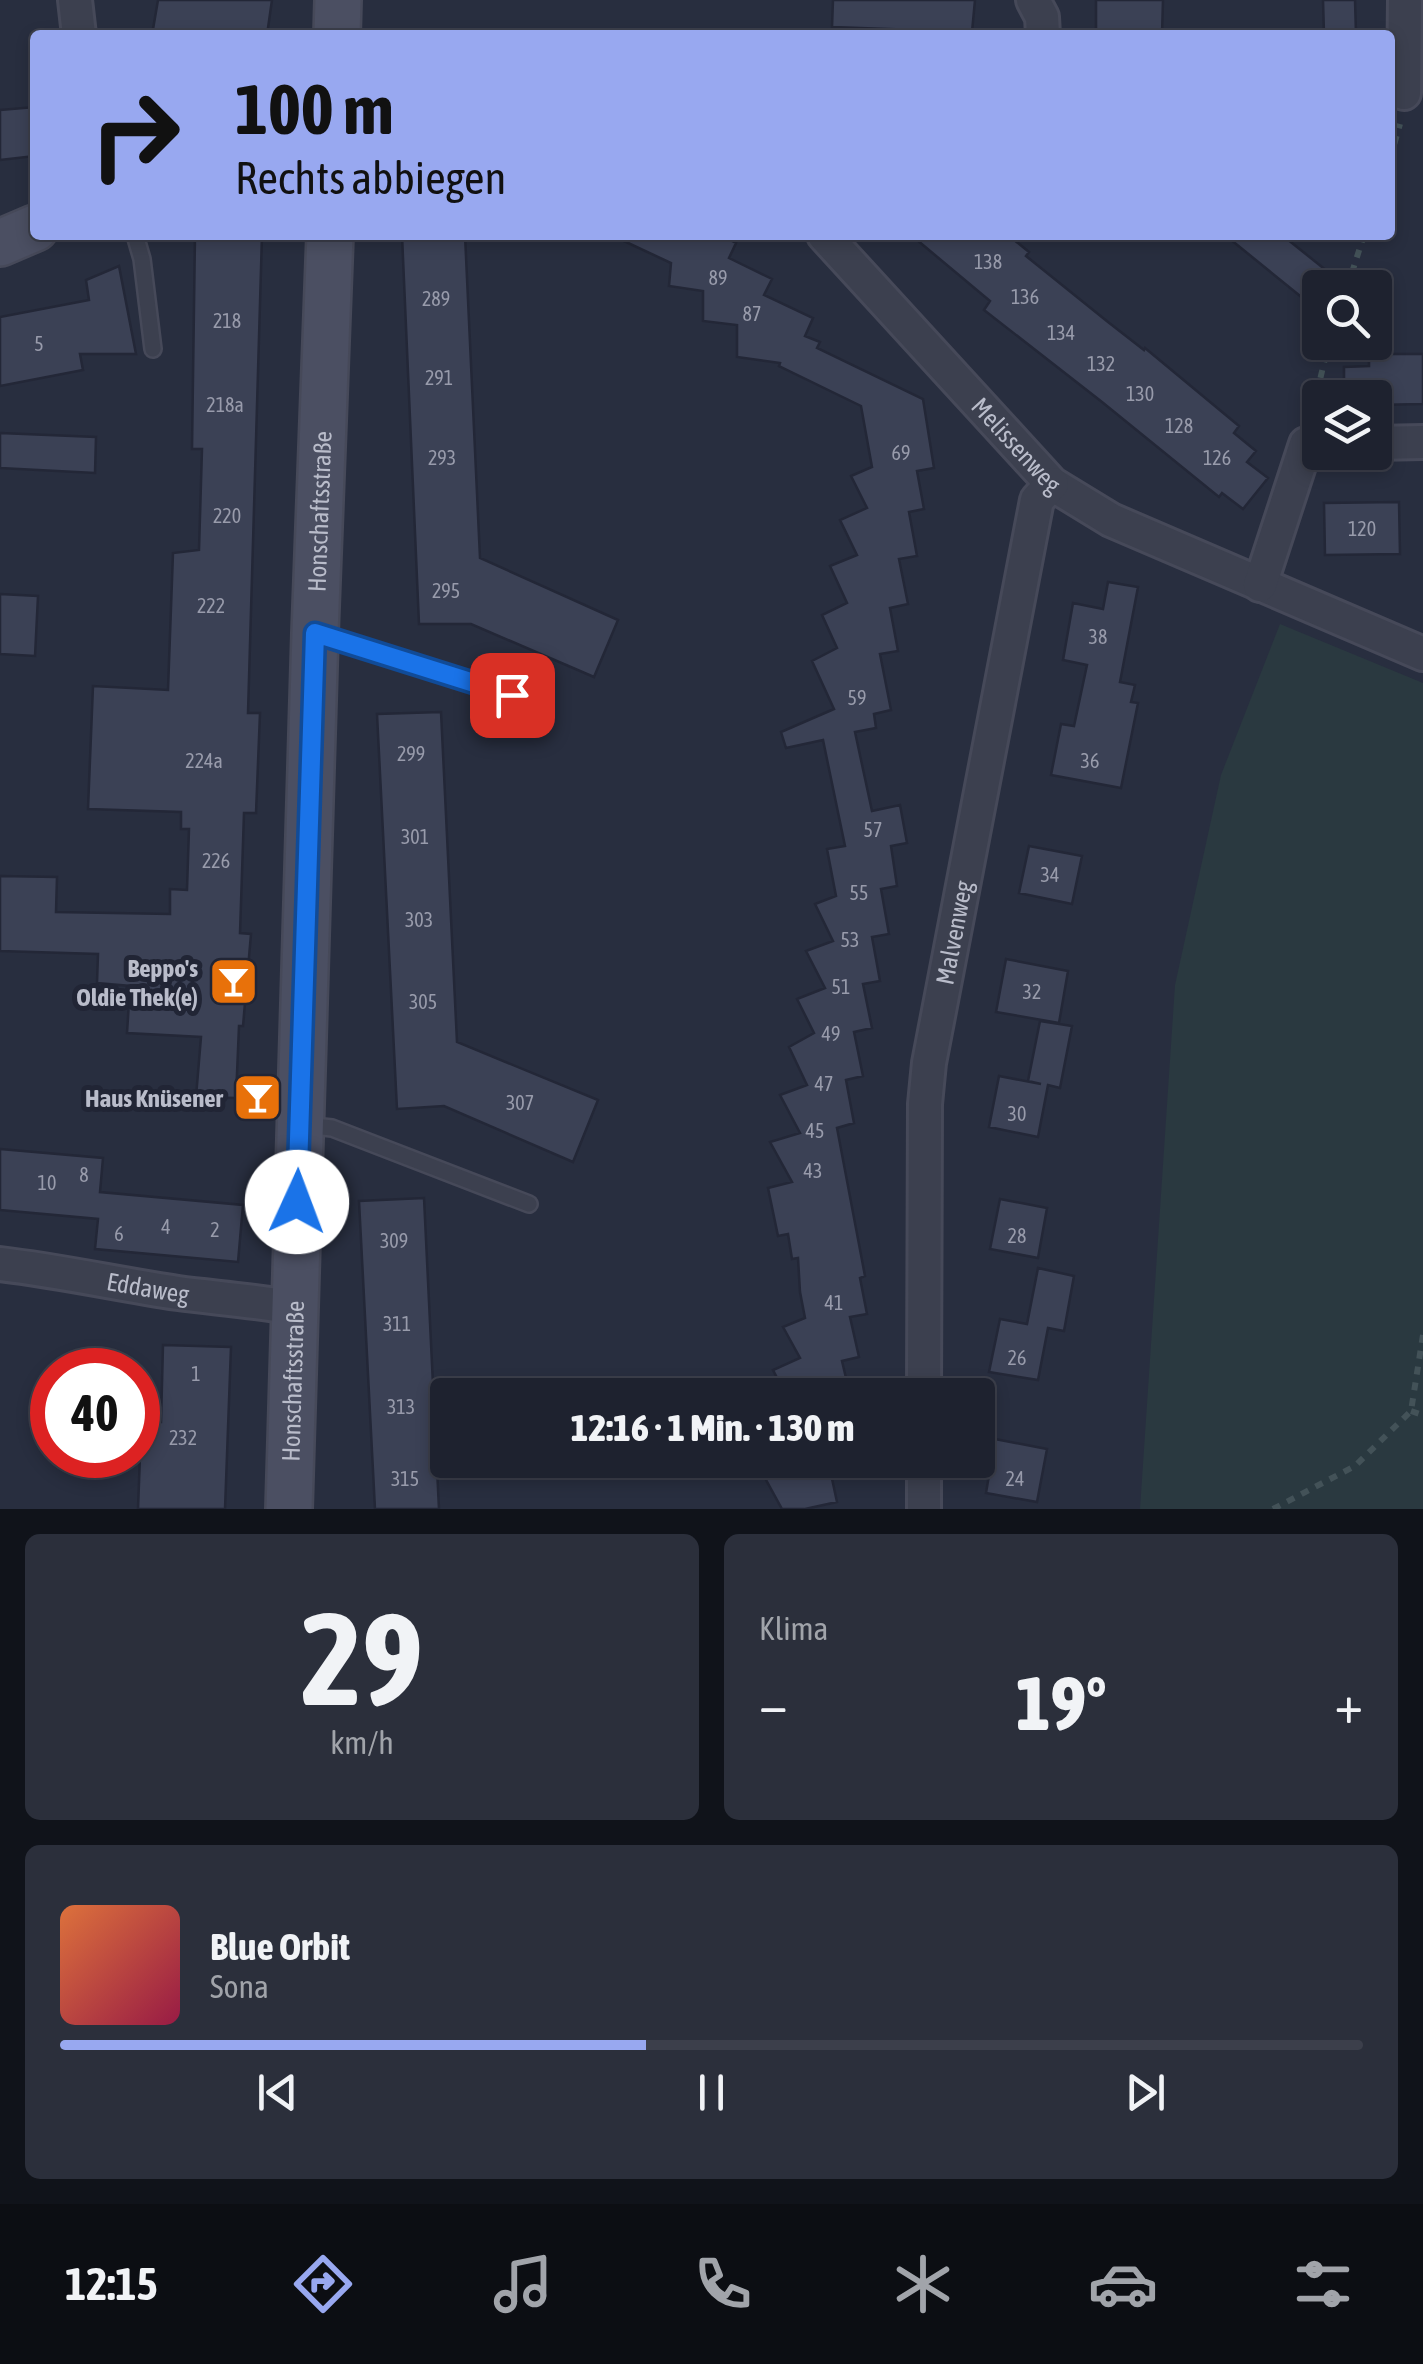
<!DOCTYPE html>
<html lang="de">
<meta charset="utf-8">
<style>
body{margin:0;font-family:"Asap Condensed",sans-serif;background:#2b2f3b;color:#f1f3f6;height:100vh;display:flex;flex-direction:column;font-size:38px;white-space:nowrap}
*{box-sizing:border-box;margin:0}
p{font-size:32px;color:#a1a4aa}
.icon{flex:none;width:55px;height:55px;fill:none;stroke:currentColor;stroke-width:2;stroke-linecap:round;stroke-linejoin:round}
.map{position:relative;height:1509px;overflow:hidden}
.panel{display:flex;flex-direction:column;gap:25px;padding:25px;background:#10131a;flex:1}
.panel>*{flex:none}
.banner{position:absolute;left:30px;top:30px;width:1365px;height:210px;border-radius:10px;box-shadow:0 5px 15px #0003,0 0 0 2px #3c3f4b;background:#98a8f0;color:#111;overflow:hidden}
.fabs{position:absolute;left:1302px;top:270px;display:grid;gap:20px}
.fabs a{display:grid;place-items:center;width:90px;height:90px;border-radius:10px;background:#1e222f;box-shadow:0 5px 15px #0003,0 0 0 2px #3c3f4b;font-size:50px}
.speed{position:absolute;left:30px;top:1348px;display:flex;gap:20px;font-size:50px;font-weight:700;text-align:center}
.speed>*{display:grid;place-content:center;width:130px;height:130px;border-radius:50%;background:#1e222f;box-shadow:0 5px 15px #0003,0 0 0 2px #3c3f4b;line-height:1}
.speed .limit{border:15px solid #d22;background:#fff;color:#111}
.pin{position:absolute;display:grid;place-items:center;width:85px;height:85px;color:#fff;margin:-42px;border-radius:20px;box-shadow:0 5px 15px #0006}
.me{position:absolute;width:110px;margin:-55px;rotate:2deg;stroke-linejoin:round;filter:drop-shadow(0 0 8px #0008)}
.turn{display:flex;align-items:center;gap:35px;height:210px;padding:0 40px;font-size:45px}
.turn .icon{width:130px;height:130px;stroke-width:2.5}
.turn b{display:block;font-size:70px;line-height:85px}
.big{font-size:75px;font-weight:800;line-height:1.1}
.panel .card{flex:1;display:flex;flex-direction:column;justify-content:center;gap:15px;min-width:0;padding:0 35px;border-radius:15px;background:#2b2f3b}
.panel .dial{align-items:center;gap:0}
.dial b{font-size:130px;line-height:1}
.song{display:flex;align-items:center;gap:30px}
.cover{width:120px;height:120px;border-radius:15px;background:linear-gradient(135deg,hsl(20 70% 55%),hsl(340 70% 35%))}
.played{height:10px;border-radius:5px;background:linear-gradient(90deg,#98a8f0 45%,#3c3f4b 45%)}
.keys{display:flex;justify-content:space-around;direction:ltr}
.heat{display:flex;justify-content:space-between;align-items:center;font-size:55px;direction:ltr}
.panel .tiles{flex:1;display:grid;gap:25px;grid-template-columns:1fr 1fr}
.card:last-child{grid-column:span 2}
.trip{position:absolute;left:430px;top:1378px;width:565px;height:100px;border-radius:10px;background:#1e222f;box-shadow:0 5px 15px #0003,0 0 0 2px #3c3f4b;font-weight:800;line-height:100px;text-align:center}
.tabs{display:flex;height:160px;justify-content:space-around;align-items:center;background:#0c0e13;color:#a1a4aa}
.tabs .icon{width:70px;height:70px}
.tabs .active{color:#98a8f0}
.tabs b{font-size:45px;color:#f1f3f6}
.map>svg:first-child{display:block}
.green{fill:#2a3940}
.building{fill:#3b4155;stroke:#232737;stroke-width:2.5}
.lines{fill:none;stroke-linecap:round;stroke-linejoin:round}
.lane-casing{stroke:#464959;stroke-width:20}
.street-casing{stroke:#464959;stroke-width:38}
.secondary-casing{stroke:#464959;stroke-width:50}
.path{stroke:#435258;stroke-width:6;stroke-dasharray:8 8;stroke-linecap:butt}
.lane{stroke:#3c404f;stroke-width:15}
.street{stroke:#3c404f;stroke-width:32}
.secondary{stroke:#4b4f62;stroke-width:45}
.route-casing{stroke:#114b97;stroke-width:25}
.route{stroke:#1a73e8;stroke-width:18}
.labels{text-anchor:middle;stroke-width:10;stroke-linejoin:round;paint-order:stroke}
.number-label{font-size:20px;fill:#989bab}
.street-label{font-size:25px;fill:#b9bcca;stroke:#212535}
.poi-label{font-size:25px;font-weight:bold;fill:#b9bcca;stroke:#212535;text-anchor:end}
</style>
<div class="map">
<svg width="1423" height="1509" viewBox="0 0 1423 1509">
<rect width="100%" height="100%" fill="#282e3f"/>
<path class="green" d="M1280 624 1423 683V1509H1140L1175 985 1221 775Z"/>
<path class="building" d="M158 0H272L267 35H152Z
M833 0H975L972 32 832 27Z
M1096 0H1163L1162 35 1096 33Z
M1323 0H1355L1356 34H1324Z
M35 107V156L0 160V110Z
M195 235H262L248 713H260L256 813H244L240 933 251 934 243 1026H239L236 1098 196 1097 201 1037 127 1033 130 986 97 983 98 954 0 951V876L57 877 56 912 170 914V889L187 890 189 829H181V812L88 809 93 686 168 690 173 553 199 550 202 449H192Z
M402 235H465L480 558 618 620 594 677 471 624H419Z
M611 235H720L736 243 729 258 772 279 764 295 813 318 805 336 820 342 817 348 923 399 934 468 917 471 924 509 909 512 917 556 899 559 908 604 890 608 898 651 880 654 891 710 874 714 876 728 855 732 872 811 900 805 907 843 891 846 897 886 881 889 889 934 872 937 880 981 863 984 872 1028 854 1032 863 1076 846 1080 854 1123 837 1128 865 1276 860 1278 867 1314 850 1317 859 1357 842 1361 850 1395H786L773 1370 800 1358 783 1327 805 1318 800 1292 798 1258 792 1259 788 1234 778 1236 768 1188 792 1182 770 1142 800 1133 780 1095 807 1085 789 1047 814 1033 797 999 825 988 806 951 833 941 815 904 836 896 827 849 845 846 823 740 786 748 781 732 834 709 812 661 837 648 822 615 847 603 830 566 857 555 840 520 867 508 851 476 872 467 861 406 779 366 780 363 737 357V325L703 321V291L669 286 671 263Z
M911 235H1008L1029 252 1026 256 1108 322 1144 350 1145 348 1239 426 1234 433 1256 451 1247 462 1268 478 1243 509 1222 493 1219 497 1102 402 984 310 990 301Z
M1225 235H1282L1332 275 1323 288H1320V291L1310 304Z
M119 266 136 354H80L83 370 0 386V317L89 300 86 280Z
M1369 354H1423V404L1375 405V398H1344V367L1369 366Z
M0 433 96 437 95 473 0 468Z
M1399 502 1400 554 1325 555 1324 503Z
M1108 582 1138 587 1120 682 1135 685 1131 702 1138 703 1121 788 1051 775 1061 724 1074 726 1087 665 1063 660 1073 603 1103 609Z
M0 594 38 596 35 656 0 654Z
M441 712 457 1042 598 1100 573 1162 444 1106 397 1109 377 714Z
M1029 846 1082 856 1072 904 1019 893Z
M1006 959 1068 971 1059 1023 996 1012Z
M1040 1021 1072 1026 1060 1088 1048 1085 1038 1137 989 1127 999 1076 1041 1084 1028 1081Z
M0 1149 103 1158 100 1192 243 1205 238 1262 95 1249 98 1219 0 1210Z
M424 1198 439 1509H375L359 1201Z
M1000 1199 1047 1208 1038 1258 990 1249Z
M1038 1268 1074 1276 1064 1331 1048 1328 1038 1380 989 1372 1000 1319 1027 1324Z
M163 1345 231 1347 225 1509H138L140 1456H138V1421L161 1422Z
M995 1439 1047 1449 1037 1502 986 1493Z
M755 1460H828L837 1502 805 1509H782Z"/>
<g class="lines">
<defs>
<path id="lane" d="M135 235 142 259 153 349
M318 634 544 705
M304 1125 332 1128 529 1204"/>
<g id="street">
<path d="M75 0 79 35"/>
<path d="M1033 0 1042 17 1043 35"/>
<path d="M1404 93 1405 0"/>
<path id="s1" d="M824 235 1052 484 1111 520 1423 654"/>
<path d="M1375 443 1423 442"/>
<path d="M1260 585 1306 444H1320"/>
<path id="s2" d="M0 1264C60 1271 118 1284 178 1293 217 1298 256 1301 295 1308"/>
<path id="s3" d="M924 1395 925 1104 929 1063 1037 500 1052 484"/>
<path d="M924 1509V1460"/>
</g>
<g id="secondary">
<path d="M337 35 338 0"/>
<path d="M0 243 35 228"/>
<path id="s4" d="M289 1509 315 633 330 235"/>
</g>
</defs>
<use href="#lane" class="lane-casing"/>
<use href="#street" class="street-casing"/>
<use href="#secondary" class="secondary-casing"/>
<path class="path" d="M1390 159 1400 124
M1347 288 1364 235
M1313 409 1329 342
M1411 1411 1423 1415
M1273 1509 1355 1466 1411 1411 1423 1335"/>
<use href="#lane" class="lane"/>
<use href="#street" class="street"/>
<use href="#secondary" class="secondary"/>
</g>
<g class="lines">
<defs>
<path id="route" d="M297 1202 315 633 512 695"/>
</defs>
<use href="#route" class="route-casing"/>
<use href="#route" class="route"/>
</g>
<defs>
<symbol id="bar-square" viewBox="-11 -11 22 22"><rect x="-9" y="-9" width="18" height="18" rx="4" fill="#e8710a" stroke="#212535"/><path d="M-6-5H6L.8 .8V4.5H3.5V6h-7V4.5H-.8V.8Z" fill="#fff"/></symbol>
</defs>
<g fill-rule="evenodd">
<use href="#bar-square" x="206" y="954" width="55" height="55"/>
<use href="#bar-square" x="230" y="1070" width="55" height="55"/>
</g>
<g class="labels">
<g class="number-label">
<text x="988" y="269">138</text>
<text x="718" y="285">89</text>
<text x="1025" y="304">136</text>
<text x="436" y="306">289</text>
<text x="752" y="321">87</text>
<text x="227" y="328">218</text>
<text x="1061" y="340">134</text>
<text x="39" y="351">5</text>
<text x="1101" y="371">132</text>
<text x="439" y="385">291</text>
<text x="1140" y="401">130</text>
<text x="225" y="412">218a</text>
<text x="1179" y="433">128</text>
<text x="901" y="460">69</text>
<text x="442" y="465">293</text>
<text x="1217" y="465">126</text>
<text x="227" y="523">220</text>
<text x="1362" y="536">120</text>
<text x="446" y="598">295</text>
<text x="211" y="613">222</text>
<text x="1098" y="644">38</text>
<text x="857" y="705">59</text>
<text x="411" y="761">299</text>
<text x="204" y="768">224a</text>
<text x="1090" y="768">36</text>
<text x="873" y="837">57</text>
<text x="415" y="844">301</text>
<text x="216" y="868">226</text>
<text x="1050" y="882">34</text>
<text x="859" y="900">55</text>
<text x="419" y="927">303</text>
<text x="850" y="947">53</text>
<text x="841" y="994">51</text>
<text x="1032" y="999">32</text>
<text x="423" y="1009">305</text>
<text x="831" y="1041">49</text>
<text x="824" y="1091">47</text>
<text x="520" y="1110">307</text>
<text x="1017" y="1121">30</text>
<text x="815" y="1138">45</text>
<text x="813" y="1178">43</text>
<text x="84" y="1182">8</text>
<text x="47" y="1190">10</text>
<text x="166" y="1234">4</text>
<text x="215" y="1237">2</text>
<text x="119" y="1241">6</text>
<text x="1017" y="1243">28</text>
<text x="394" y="1248">309</text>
<text x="834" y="1310">41</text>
<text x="397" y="1331">311</text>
<text x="1017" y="1365">26</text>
<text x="196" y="1381">1</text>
<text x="401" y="1414">313</text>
<text x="183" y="1445">232</text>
<text x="405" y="1486">315</text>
<text x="1015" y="1486">24</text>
</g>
<g class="street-label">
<text dy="9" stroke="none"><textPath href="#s1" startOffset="285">Melissenweg</textPath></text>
<text dy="9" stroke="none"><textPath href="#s4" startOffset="998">Honschaftsstraße</textPath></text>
<text dy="9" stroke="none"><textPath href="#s3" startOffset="465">Malvenweg</textPath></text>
<text dy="9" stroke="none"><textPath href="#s2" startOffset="150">Eddaweg</textPath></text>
<text dy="9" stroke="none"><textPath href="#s4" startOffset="128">Honschaftsstraße</textPath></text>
</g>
<g class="poi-label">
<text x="198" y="977">Beppo's<tspan x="198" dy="29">Oldie Thek(e)</tspan></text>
<text x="223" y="1107">Haus Knüsener</text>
</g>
</g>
</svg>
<div class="fabs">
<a><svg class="icon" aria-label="search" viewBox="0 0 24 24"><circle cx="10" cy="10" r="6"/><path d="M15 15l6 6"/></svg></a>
<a><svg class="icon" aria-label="layers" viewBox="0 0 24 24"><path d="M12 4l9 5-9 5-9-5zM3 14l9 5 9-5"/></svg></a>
</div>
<div class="speed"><div class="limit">40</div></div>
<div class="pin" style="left:512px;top:695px;background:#d93025"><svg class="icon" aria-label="arrive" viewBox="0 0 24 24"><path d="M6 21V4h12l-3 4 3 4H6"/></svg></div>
<svg class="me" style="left:297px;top:1202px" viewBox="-20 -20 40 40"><circle r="19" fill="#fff"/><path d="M0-13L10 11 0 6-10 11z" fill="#1a73e8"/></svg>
<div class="trip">12:16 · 1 Min. · 130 m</div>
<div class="banner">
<div class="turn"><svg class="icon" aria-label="right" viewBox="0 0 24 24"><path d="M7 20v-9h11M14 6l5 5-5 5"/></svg><div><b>100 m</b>Rechts abbiegen</div></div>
</div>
</div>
<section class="panel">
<div class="tiles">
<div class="card dial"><b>29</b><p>km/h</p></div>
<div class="card"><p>Klima</p>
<div class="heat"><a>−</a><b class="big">19°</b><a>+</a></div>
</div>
<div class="card">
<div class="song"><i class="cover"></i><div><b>Blue Orbit</b><p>Sona</p></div></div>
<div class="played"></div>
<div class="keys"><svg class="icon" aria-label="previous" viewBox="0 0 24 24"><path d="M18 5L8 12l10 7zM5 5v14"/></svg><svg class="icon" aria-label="pause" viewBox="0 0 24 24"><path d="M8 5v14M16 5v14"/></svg><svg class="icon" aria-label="next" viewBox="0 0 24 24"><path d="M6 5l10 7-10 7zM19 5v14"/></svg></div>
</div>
</div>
</section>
<nav class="tabs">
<b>12:15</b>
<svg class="icon active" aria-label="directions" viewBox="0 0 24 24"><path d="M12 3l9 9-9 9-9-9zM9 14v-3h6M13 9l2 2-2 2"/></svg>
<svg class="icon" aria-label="music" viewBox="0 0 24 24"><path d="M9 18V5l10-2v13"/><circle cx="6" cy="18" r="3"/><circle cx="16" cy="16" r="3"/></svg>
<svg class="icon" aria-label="phone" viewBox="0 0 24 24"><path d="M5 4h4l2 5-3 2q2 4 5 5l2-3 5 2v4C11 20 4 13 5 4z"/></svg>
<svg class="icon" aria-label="climate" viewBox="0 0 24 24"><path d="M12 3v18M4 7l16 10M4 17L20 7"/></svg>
<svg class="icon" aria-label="car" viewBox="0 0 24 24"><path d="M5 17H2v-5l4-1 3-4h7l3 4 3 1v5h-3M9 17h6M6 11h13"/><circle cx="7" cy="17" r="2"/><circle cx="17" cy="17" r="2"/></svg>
<svg class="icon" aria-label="filters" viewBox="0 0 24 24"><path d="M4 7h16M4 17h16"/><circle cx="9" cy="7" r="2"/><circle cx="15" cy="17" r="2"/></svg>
</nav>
